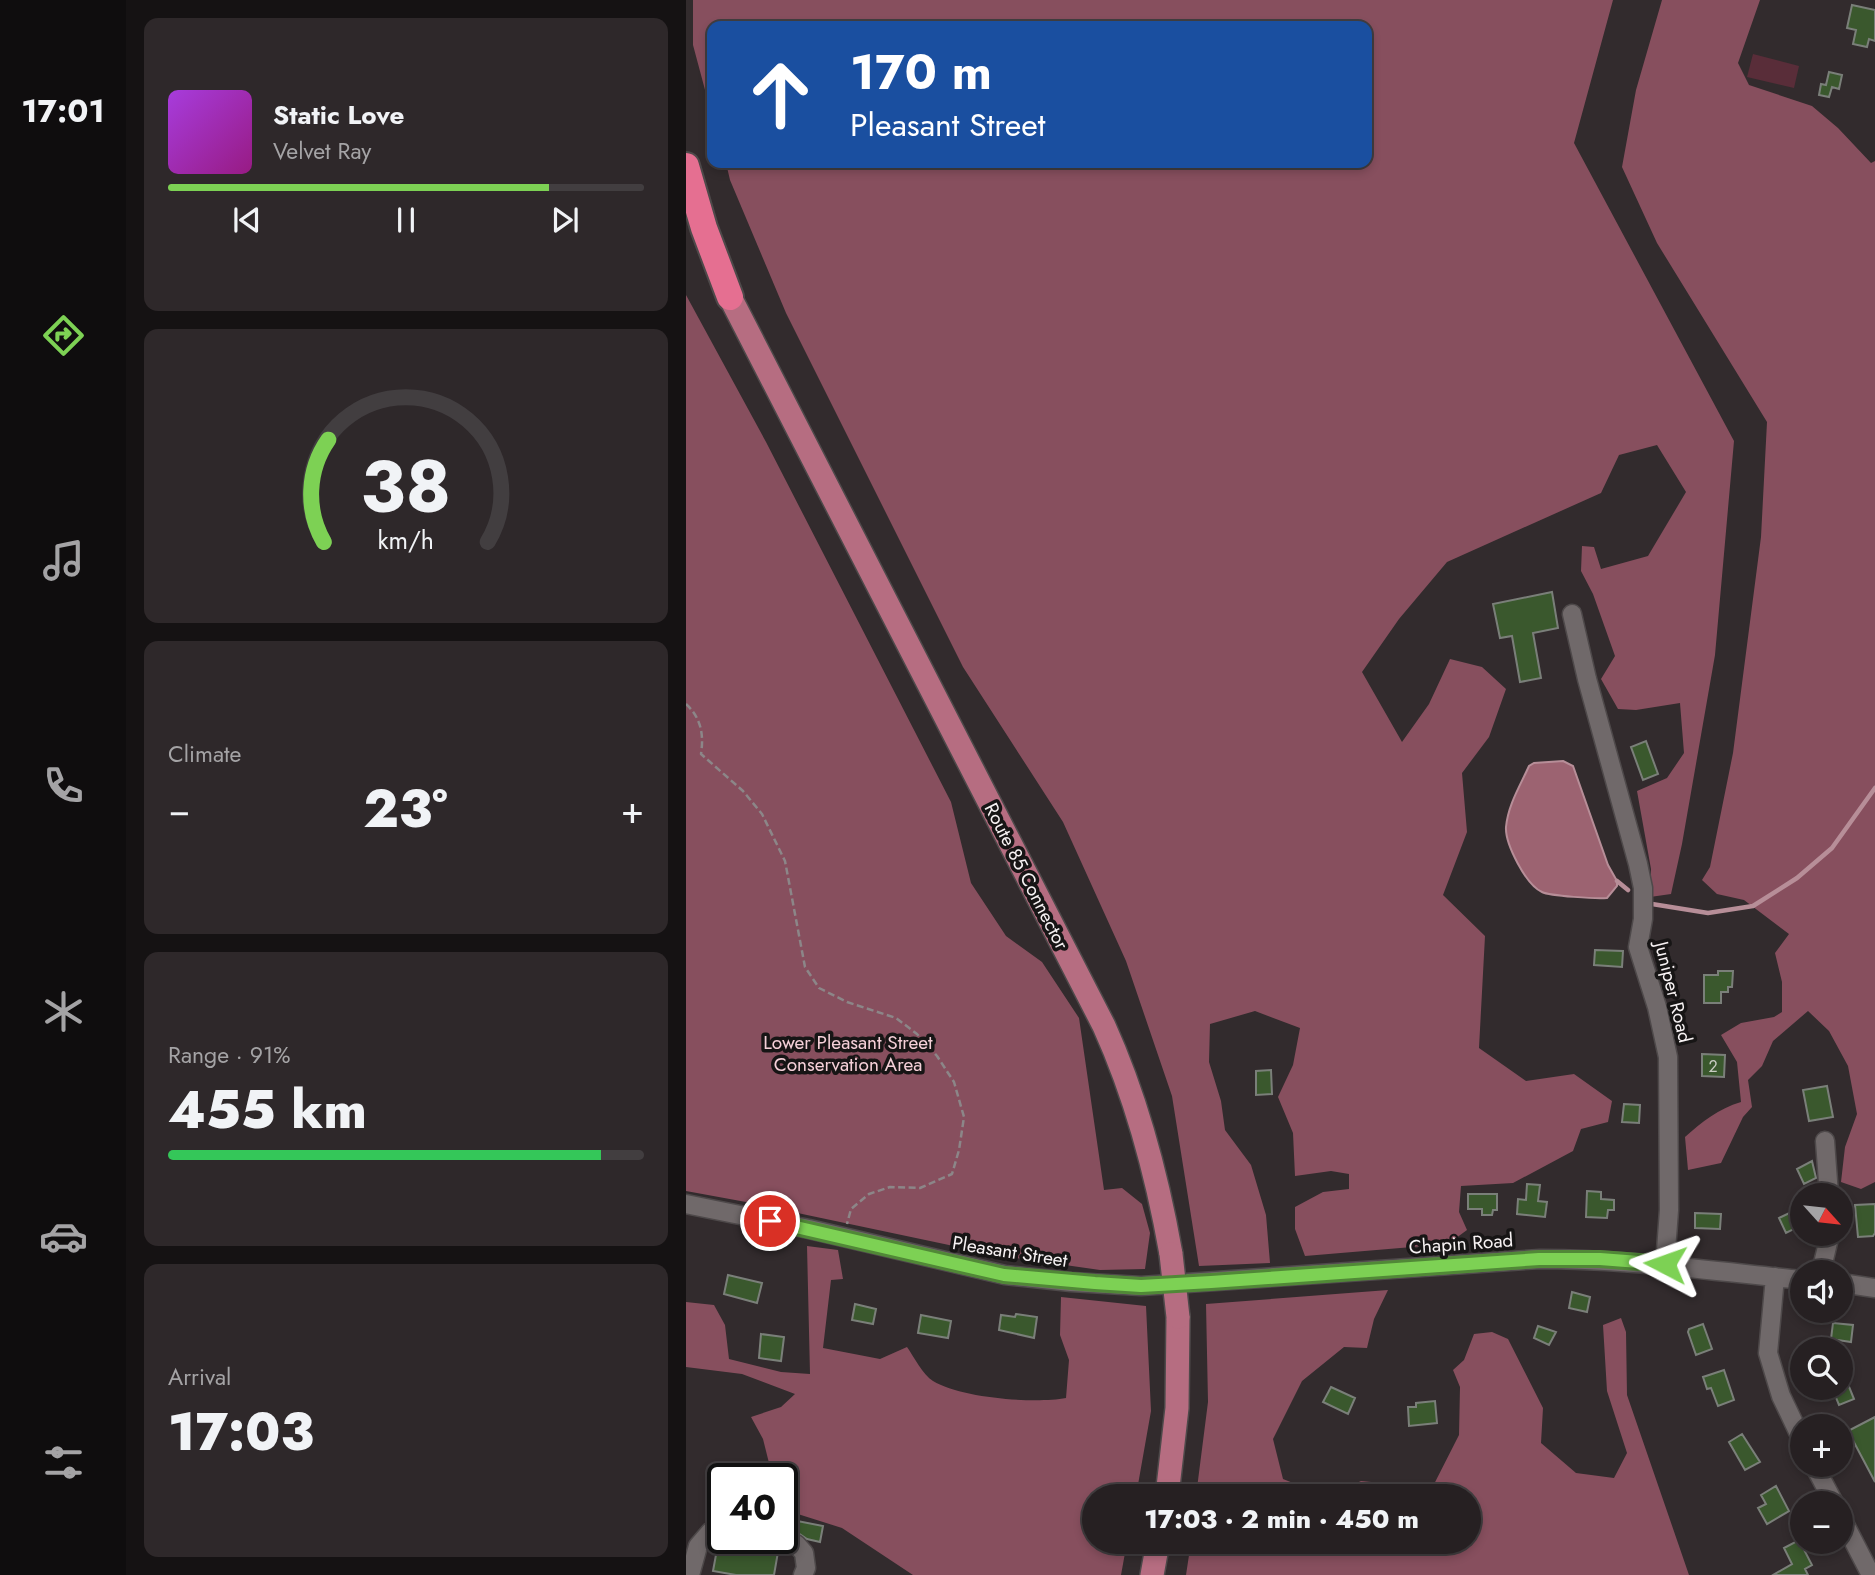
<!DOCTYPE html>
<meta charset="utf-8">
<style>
body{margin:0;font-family:Jost,sans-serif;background:#2e282a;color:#f1f3f6;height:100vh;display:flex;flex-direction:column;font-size:26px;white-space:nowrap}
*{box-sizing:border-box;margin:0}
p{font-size:23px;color:#a4a3a5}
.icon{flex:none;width:38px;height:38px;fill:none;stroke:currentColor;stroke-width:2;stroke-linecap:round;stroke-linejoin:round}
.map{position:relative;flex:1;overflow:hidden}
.drawer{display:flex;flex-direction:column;gap:18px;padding:18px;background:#151213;width:560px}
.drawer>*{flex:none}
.top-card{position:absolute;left:21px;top:21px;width:665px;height:147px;border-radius:14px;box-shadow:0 4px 10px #0003,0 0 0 2px #423e40;background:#1a4fa0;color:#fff;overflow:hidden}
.needle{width:46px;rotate:117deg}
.tools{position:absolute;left:1104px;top:1183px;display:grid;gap:14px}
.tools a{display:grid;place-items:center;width:63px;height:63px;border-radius:50%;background:#262022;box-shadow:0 4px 10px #0003,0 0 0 2px #423e40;font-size:35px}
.speed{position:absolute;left:21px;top:1463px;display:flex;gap:14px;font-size:35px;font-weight:700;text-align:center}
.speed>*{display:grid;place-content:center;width:91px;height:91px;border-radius:50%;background:#262022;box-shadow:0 4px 10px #0003,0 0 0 2px #423e40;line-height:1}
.speed .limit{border:4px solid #111;border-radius:10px;background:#fff;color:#111}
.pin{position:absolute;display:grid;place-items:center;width:60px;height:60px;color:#fff;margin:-30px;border:4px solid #fff;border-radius:50%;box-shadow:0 2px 7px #0007}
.me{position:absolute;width:77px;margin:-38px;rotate:274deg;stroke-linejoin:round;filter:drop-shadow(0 0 5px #0008)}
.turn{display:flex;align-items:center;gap:24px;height:147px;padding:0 28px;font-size:32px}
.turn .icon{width:91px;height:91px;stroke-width:2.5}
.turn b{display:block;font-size:49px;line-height:60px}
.big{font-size:52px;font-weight:800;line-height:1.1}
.drawer .tile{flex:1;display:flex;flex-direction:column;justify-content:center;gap:10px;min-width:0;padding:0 24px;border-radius:14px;background:#2e282a}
.drawer .dial{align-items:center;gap:0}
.dial svg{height:182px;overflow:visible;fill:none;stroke:#423e40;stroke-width:7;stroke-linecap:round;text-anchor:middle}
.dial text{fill:#f1f3f6;stroke:none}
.song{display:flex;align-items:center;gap:21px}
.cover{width:84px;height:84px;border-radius:10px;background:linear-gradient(135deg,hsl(280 70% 55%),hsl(310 70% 35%))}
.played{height:7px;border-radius:4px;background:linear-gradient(90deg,#7dd154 80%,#423e40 80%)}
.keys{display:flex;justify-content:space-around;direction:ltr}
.heat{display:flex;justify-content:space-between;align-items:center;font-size:38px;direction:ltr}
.charge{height:10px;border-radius:5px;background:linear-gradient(90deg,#34c759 91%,#423e40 0)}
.trip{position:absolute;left:396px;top:1484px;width:399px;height:70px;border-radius:35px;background:#262022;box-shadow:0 4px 10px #0003,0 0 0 2px #423e40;font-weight:800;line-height:70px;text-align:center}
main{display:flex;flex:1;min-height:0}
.menu{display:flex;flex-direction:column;width:126px;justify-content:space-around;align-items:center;background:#0f0d0e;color:#a4a3a5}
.menu .icon{width:49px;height:49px}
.menu .active{color:#7dd154}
.menu b{font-size:32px;color:#f1f3f6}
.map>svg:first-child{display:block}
.green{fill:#592d39}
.forest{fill:#874f5e}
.water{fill:#9c6371;stroke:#b78e98;stroke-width:2}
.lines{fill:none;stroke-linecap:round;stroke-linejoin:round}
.stream{stroke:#b78e98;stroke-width:4.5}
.building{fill:#3a582d;stroke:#7a7f79;stroke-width:2}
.minor-casing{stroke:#4e494a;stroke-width:21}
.major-casing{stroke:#4e494a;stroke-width:26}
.highway-casing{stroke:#4e494a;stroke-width:30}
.path{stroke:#8c8688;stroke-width:2.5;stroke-dasharray:7 3.5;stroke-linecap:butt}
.minor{stroke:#70696a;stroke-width:18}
.major{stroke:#b66d81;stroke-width:23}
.highway{stroke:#e56f91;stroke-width:26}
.major-bridge-casing{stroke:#4e494a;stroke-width:26;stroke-linecap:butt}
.major-bridge{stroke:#b66d81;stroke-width:23}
.route-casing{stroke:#518837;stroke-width:18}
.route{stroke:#7dd154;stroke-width:12}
.labels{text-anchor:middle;stroke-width:7;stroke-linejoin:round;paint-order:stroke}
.number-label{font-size:16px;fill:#c8ccc2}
.street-label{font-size:19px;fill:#f7f2f3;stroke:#171515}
.park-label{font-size:19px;fill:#f5d0d8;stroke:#171515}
</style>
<main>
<nav class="menu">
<b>17:01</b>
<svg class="icon active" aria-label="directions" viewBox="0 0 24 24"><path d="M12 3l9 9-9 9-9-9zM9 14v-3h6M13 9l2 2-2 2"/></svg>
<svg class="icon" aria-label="music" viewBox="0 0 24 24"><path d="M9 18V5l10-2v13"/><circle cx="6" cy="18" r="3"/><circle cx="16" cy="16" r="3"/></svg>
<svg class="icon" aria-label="phone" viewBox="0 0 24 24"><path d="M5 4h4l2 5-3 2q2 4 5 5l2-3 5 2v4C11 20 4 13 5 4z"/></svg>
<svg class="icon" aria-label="climate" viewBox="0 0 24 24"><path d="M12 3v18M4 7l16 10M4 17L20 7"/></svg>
<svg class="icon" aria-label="car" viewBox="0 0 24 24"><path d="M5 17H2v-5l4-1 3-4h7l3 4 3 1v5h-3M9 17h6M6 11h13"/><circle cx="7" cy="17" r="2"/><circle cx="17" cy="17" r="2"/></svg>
<svg class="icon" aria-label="filters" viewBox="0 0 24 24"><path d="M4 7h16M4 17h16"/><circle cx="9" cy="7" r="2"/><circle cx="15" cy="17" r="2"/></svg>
</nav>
<section class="drawer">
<div class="tile">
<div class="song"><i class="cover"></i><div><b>Static Love</b><p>Velvet Ray</p></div></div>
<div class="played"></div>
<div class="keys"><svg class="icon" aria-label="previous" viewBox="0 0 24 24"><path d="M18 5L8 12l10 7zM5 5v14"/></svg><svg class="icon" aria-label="pause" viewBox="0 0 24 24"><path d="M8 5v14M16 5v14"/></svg><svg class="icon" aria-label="next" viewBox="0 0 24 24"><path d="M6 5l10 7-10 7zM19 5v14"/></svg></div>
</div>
<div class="tile dial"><svg viewBox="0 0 100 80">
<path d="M14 69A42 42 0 1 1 86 69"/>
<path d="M14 69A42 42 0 0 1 16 24" stroke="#7dd154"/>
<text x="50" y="56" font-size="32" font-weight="700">38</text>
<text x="50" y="72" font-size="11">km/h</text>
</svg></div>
<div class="tile"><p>Climate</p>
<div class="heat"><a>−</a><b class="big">23°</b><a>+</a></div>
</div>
<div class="tile"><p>Range · 91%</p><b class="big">455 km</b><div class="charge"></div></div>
<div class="tile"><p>Arrival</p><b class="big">17:03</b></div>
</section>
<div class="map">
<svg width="1189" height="1575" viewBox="0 0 1189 1575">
<rect width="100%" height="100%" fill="#322b2d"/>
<path class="green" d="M1067 54 1113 66 1108 88 1061 77Z"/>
<path class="forest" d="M7 0H927L888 143 1048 441 1029 655 996 844 985 894 964 897 965 869 951 791 981 778 998 753 994 703 950 710 932 709 915 679 929 656 907 594 895 571 896 546 908 547 915 569 962 556 1000 492 971 445 933 455 915 493 761 562 713 619 676 672 716 742 743 704 764 659 796 667 820 689 803 737 776 773 781 832 757 895 799 936 793 1048 840 1081 888 1074 926 1101 922 1122 895 1129 887 1151 827 1183 775 1186 773 1212 781 1230 762 1244 619 1256 609 1229V1207L637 1192 663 1189V1174L645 1171 609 1176 607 1133 592 1097 607 1065 614 1028 569 1011 524 1024 523 1062 535 1101 539 1130 565 1165 580 1215 584 1263 513 1266 486 1096 440 961 377 822 277 667 100 313 44 180 40 163H681V26H26V116L7 45Z
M976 0H1074L1052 63 1063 85 1126 106 1152 128 1185 163 1189 161V1182L1175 1189 1155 1182 1159 1147 1171 1114 1162 1066 1143 1031 1122 1011 1087 1041 1076 1066 1062 1080 1066 1107 1057 1117 1035 1163 1002 1170 999 1137C1017 1121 1032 1109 1055 1102L1051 1062 1035 1035 1055 1023 1088 1017 1096 1012V982L1089 953 1103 934 1058 900 1031 894 1016 880 1024 867 1047 753 1075 537 1081 422 971 243 936 167 950 90Z
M0 295 80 442 265 802 285 883 320 936 356 962 393 1018 418 1190 436 1188 456 1204 464 1233 459 1269 414 1270 315 1256 60 1202 0 1191Z
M121 1246 152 1250 157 1279 145 1280 137 1348 194 1359 221 1347C228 1357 237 1375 247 1381 275 1398 348 1404 380 1398L383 1360 374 1335 375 1297 460 1306 465 1411 450 1496H408V1542H441L435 1575H227L156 1528 96 1509V1479H87L77 1439 65 1417 95 1407 109 1394 56 1374 0 1367V1302L28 1305 39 1325 43 1359 95 1372 124 1374Z
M702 1290 688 1319 681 1348 658 1347 616 1381 587 1439 597 1479 640 1496H510L522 1402 520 1304Z
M935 1318 940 1332 941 1395 1003 1575H500L505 1542H782V1496H742L773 1435 774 1387 767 1370 778 1360 788 1334 806 1332 822 1339 857 1408 855 1443 890 1473 928 1478 941 1453 921 1391 917 1325Z
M675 1481 726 1486 739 1496H643Z"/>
<path class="water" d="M877 761 887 766 922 865 931 881V886L921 898C911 899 864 896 856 892 840 885 819 844 820 827 822 805 834 786 843 766L848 763Z"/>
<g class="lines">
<path class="stream" d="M931 881 942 890
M966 904 1022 913 1067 906 1111 878 1146 848 1189 788"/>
</g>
<path class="building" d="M1166 5 1189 10V41L1183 39 1181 47 1167 44 1170 30 1161 28Z
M1143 72 1156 75 1153 89 1146 87 1143 97 1133 95 1135 84 1140 85Z
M866 592 872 628 847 633 855 678 834 682 826 636 814 638 807 604Z
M960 741 972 774 957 780 945 747Z
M909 950 937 951 936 967 908 965Z
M1032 971H1047L1046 987H1042V992H1035V1003H1018V975H1032Z
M1016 1054 1039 1055 1038 1077 1016 1076Z
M585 1070 586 1094 570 1095V1071Z
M1141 1086 1147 1117 1123 1121 1117 1090Z
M938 1104 954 1105 953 1123 936 1122Z
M1126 1161 1130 1178 1118 1184 1111 1169Z
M841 1184 854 1185 852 1201 861 1202 859 1217 831 1214 832 1199 840 1200Z
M901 1191 915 1192V1199L928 1200V1210H922L921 1218 900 1217Z
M782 1194H811V1210H807L806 1215H796V1209H782Z
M1189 1204V1233L1187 1236 1172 1237 1169 1205Z
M1116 1207V1225L1100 1233 1093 1218Z
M1009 1213 1035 1214 1034 1229 1009 1228Z
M42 1275 76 1283 71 1303 38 1294Z
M886 1292 904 1297 901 1312 883 1308Z
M169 1304 190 1309 187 1324 166 1320Z
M330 1314 351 1317 348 1338 313 1330 315 1315 329 1317Z
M235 1315 265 1321 262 1338 232 1333Z
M1147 1323 1167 1325 1165 1342 1145 1339Z
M1017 1324 1026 1349 1010 1355 1002 1332 1003 1329Z
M852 1326 870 1332 863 1345 848 1338Z
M75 1334 98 1337 95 1361 73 1358Z
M1155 1367 1168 1399 1153 1405 1146 1388H1155Z
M1038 1370 1048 1400 1032 1406 1025 1388 1021 1389 1017 1377Z
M645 1387 669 1398 662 1414 637 1402Z
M749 1401 751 1423 723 1426 722 1407H730V1403Z
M1189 1417V1482L1162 1431Z
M1056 1434 1074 1462 1059 1470 1043 1442Z
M1090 1486 1103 1511 1081 1524 1072 1508 1080 1504 1075 1495Z
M96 1518 137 1526 134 1542 121 1539 112 1533 96 1530Z
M1113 1540 1126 1565 1119 1569 1122 1575H1087L1106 1564 1098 1548Z
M45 1541 92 1552 88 1575H50L27 1571 32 1544Z"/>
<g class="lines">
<defs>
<path id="minor" d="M886 614 901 679 952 864 957 888V919L952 947 971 1007 982 1057 983 1210 979 1264
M1139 1141 1143 1195
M0 1204 123 1229 319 1275 385 1282 455 1286 486 1284 854 1259C942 1259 1028 1271 1116 1280
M1135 1272 1144 1234
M1089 1277 1082 1353 1095 1396 1116 1440
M1155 1283 1189 1288
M1128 1465 1148 1503
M1155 1517 1185 1575
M78 1538 110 1544 118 1553 120 1568 117 1575
M4 1575 12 1546 24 1532 37 1533"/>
<path id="major" d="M44 297 418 1026C451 1099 471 1175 485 1254
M481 1496 491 1408 492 1317
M466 1575 472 1542"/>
<path id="highway" d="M0 166 18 228 44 297"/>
</defs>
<use href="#minor" class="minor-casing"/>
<use href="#major" class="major-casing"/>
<use href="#highway" class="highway-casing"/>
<path class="path" d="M0 704C15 718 18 734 15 754L57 791 76 814 99 861 119 967 133 988 161 1002 210 1018 231 1034 251 1056 268 1082 278 1117 273 1150 266 1174 234 1188 204 1187 183 1194 165 1209 161 1224"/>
<use href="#minor" class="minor"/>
<use href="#major" class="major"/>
<use href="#highway" class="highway"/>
<defs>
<path id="major-bridge" d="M485 1254 492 1317"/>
</defs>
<use href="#major-bridge" class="major-bridge-casing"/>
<use href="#major-bridge" class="major-bridge"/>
</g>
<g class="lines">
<defs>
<path id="route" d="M84 1221 318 1275 409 1283 455 1286 525 1282 853 1259H914L979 1264"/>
</defs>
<use href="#route" class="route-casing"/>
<use href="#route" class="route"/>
</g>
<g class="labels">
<g class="number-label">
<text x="1027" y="1072">2</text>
</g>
<g class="street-label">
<text transform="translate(341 876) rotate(63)" y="7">Route 85 Connector</text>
<text transform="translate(988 992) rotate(76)" y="7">Juniper Road</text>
<text transform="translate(775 1243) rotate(-4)" y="7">Chapin Road</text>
<text transform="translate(324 1251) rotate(9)" y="7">Pleasant Street</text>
</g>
<g class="park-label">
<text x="162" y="1049">Lower Pleasant Street<tspan x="162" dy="22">Conservation Area</tspan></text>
</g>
</g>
</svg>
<div class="tools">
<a><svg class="needle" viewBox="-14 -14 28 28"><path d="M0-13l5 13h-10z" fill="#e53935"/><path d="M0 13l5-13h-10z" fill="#a4a3a5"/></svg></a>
<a><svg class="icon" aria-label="sound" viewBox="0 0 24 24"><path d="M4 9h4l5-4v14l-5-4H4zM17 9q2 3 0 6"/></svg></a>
<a><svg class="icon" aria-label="search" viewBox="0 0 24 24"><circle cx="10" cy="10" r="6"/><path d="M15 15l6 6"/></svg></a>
<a>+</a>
<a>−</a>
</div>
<div class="speed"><div class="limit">40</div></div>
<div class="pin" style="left:84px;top:1221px;background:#d93025"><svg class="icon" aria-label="arrive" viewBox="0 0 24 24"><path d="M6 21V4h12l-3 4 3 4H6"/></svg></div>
<svg class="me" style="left:979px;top:1264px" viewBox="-20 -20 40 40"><path d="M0-17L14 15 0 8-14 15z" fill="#7dd154" stroke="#fff" stroke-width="4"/></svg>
<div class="trip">17:03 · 2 min · 450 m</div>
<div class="top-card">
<div class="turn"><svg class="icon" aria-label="ahead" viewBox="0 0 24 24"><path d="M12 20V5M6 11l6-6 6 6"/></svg><div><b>170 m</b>Pleasant Street</div></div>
</div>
</div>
</main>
